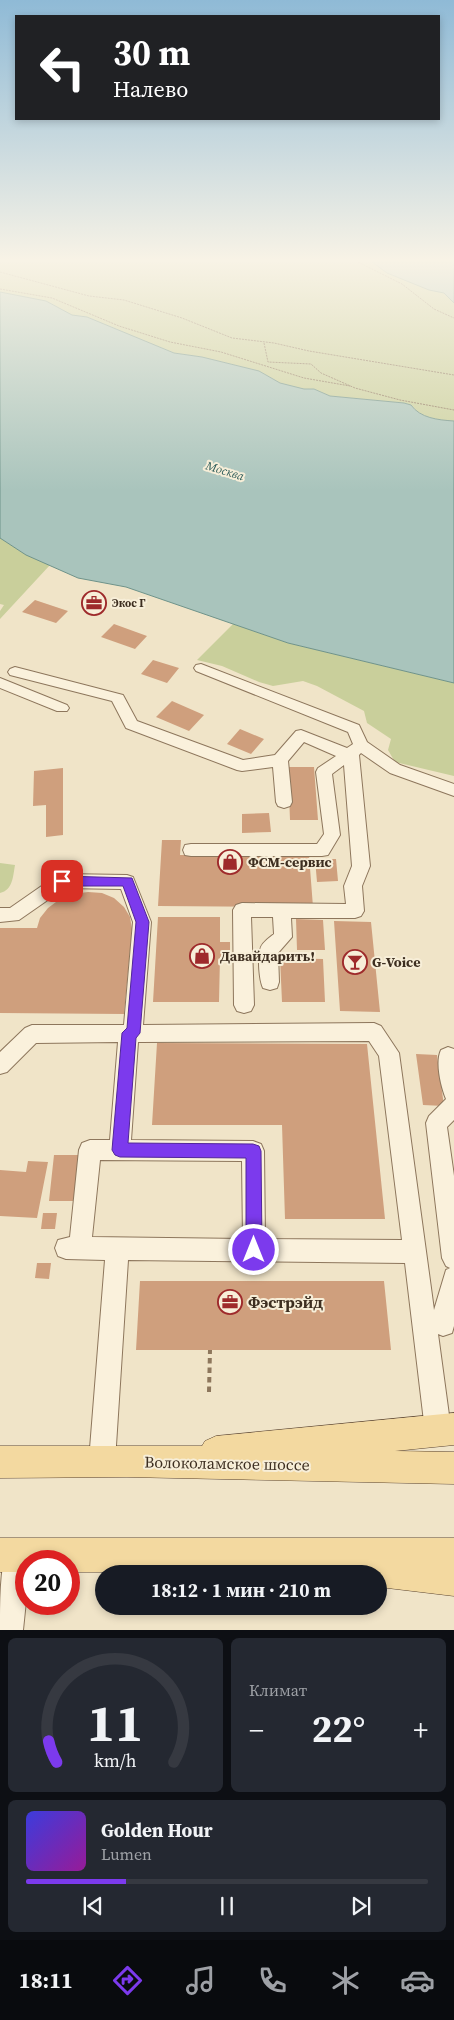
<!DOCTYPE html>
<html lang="ru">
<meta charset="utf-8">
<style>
body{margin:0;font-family:"Source Serif 4",serif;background:#242831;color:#f1f3f6;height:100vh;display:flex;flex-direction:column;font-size:19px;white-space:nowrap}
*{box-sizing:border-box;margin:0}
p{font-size:16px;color:#9ea1a6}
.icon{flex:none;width:28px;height:28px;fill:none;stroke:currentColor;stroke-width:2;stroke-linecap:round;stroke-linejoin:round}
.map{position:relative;height:1630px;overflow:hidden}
.drawer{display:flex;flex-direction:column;gap:8px;padding:8px;background:#0d0f14;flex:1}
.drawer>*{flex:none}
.hud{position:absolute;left:15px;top:15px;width:425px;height:105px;border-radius:0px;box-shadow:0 2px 8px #0003;background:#202124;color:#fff;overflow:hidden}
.speed{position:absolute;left:15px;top:1550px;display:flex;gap:10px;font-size:25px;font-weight:700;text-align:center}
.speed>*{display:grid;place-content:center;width:65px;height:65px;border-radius:50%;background:#171b24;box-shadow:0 2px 8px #0003;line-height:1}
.speed .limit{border:8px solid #d22;background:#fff;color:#111}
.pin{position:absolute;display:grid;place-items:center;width:42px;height:42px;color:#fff;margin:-21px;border-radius:10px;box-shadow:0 2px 8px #0006}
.me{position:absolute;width:55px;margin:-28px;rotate:0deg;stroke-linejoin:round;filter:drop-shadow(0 0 4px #0008)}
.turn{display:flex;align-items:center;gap:18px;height:105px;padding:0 15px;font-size:22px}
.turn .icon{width:65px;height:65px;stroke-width:2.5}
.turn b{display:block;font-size:35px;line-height:42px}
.big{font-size:38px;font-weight:700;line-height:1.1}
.drawer .widget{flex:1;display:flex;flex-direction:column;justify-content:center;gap:8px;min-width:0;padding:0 18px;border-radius:8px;background:#242831}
.drawer .dial{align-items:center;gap:0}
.dial svg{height:130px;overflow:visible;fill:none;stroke:#363941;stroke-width:7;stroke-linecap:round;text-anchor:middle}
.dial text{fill:#f1f3f6;stroke:none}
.song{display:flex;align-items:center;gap:15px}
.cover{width:60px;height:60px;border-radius:8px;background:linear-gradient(135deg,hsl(240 70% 55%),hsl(300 70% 35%))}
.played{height:5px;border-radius:2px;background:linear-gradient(90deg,#7c3aed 25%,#363941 25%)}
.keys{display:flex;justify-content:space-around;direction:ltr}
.heat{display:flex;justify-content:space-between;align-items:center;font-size:28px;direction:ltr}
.drawer .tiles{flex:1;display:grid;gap:8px;grid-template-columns:1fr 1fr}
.widget:last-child{grid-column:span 2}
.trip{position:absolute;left:95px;top:1565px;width:292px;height:50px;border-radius:25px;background:#171b24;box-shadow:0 2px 8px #0003;font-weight:700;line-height:50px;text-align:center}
.tab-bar{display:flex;height:80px;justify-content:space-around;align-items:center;background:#090b0e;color:#9ea1a6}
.tab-bar .icon{width:35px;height:35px}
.tab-bar .on{color:#7c3aed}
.tab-bar b{font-size:22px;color:#f1f3f6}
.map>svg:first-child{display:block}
.green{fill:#c9cf9b}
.water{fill:#a9c4bc;stroke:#6f938a}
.building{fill:#cf9f7d}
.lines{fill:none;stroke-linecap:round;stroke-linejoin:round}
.minor-casing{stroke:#8d765c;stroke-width:2}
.major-casing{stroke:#5b4430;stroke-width:1}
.path-far1{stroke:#8d765c;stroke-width:1;stroke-dasharray:2 1;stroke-linecap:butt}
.path{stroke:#8d765c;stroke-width:4;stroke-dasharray:5.5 4;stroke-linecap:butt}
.minor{fill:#faf1dc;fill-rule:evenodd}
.major{fill:#f3d9a0;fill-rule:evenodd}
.route{fill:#7c3aed;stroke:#51269a}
.labels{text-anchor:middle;stroke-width:4;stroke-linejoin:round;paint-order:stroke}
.far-poi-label{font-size:11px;font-weight:bold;fill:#3d2e20;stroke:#f7eed8;text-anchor:start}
.far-water-label{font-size:12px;font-style:italic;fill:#2f5d5a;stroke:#f7eed8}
.poi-label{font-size:14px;font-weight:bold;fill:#3d2e20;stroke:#f7eed8;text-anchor:start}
.near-poi-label{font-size:16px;font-weight:bold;fill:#3d2e20;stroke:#f7eed8;text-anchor:start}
.near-street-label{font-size:16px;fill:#3d2e20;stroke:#f7eed8}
</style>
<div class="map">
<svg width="454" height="1630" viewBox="0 0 454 1630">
<rect width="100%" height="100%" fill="#f0e4c8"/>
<path class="green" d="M0 262H372L444 293 454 301V421C438 420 420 418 411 405L404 403 330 396 314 389H304L280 383 259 371 202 357 174 353 87 317 72 315 46 301 0 292Z
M0 538 26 555 50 565 0 619V611L4 605 0 604Z
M233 624 288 643 454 683V776L395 762 388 750 391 739 367 723 364 711 317 686 303 681 273 686 259 682 222 666 197 660Z
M0 863 15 865C13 876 13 890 0 893Z"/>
<path class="water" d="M372 262H454V303L444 293 429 290 387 273Z
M0 292 46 301 72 315 87 317 174 353 202 357 259 371 280 383 304 389H314L330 396 404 403 411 405C420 418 438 420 454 421V683L288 643 126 587 78 578 26 555 0 538Z"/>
<path class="building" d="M35 600 68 611 56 623 22 612Z
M114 624 147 636 135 649 101 637Z
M153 660 179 668 167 683 141 674Z
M172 701 204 715 189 731 156 717Z
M240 729 264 739 251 754 227 744Z
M288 767H314L318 820H290Z
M63 768V835L46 837V805L33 806 34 771Z
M269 813 271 832 242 833V814Z
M162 840H181L180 855H309L313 907 158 906Z
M315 859H336L338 881 317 882Z
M88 892 102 893 114 898 124 907 130 917 132 929 124 1014 0 1013V928H37L40 918 48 908 60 899 73 894Z
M158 917H220V942H230V957H220L219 1002H153Z
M296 919 323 920 325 950H297Z
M334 921 371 922 380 1012 340 1011Z
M280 958 323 959 325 1002H282Z
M157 1043 367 1044 385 1219H285L282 1125H152Z
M416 1054 437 1055 444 1106 423 1105Z
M54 1155H80L75 1201H49Z
M28 1161 48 1162 37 1218 0 1216V1170L26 1172Z
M43 1213H57L55 1229H41Z
M37 1263H51L49 1279 35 1278Z
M140 1281H384L391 1350H136Z"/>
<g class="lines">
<defs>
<path id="minor" d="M201 664 359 725 367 742 400 765 454 784V796L390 773 361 753 359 755 370 866 362 886 364 911 361 916 355 918H291L292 937 278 953 279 982 277 988 270 990 263 988C259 979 258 960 260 950 261 943 269 938 274 934L273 917H251L254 1005 251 1011 244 1013 237 1011 234 1005 233 910 236 905 242 903 346 904 344 886 352 866 344 765 332 774 340 835 328 855 322 856H191L185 855 183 850 185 845 191 844H317L324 834 316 772 318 768 336 756 304 742 288 761 292 802 290 806 284 808 278 806 276 802 273 767 242 771 237 770 126 728 112 701 10 675 8 672 10 669 15 667 123 695 137 721 243 760 275 755 296 731 301 730 347 748 353 744 348 732 196 671 194 668 196 665Z
M0 678 67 705 69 708 67 711H57L0 688Z
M62 874 127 875 133 877 151 922 143 1025 374 1023 381 1026 399 1053 434 1310 446 1270 450 1268 446 1266 442 1258 426 1123 429 1116 446 1099C441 1087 435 1062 441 1050L448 1047 454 1049V1120L447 1127 454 1176V1326L452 1333 443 1336 438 1334 451 1430 447 1439 438 1443 429 1439 425 1430 405 1263 128 1260 115 1461 111 1470 102 1474 93 1470 89 1461 105 1260 66 1259 58 1256 55 1248 58 1240 70 1237 79 1150 82 1143 90 1140H110L118 1042 36 1043 7 1072 0 1074V1052L25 1028 32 1025H124L133 922 121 889 65 888 19 920 0 922V908H10L56 876ZM369 1041 379 1056 402 1240 265 1239 264 1151 261 1144 253 1141 131 1140 138 1042ZM100 1160 242 1161 243 1239 92 1237Z
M17 1541 27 1545 31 1555 30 1561H26V1601L23 1630H0C0 1602 0 1571 7 1545Z"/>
<path id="major" d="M454 1413V1445L395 1451 454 1452V1484L127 1477 0 1478V1446H202L205 1441 216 1436Z
M0 1538H454V1596L379 1587V1574H337L336 1572H69V1561H26V1572H0Z"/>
</defs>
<use href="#minor" class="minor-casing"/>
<use href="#major" class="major-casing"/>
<path class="path-far1" d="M358 262 402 284 434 309 454 318
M0 272 89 296 124 300 182 318 232 338 274 343 309 351 454 375
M0 289 52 298 119 326 170 342 221 352 304 378 350 386
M264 343 268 362 311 364 321 373 355 388 400 400 454 410"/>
<path class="path" d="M209 1392 210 1350"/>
<use href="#minor" class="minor"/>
<use href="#major" class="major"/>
</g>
<linearGradient id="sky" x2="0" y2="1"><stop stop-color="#8fbad6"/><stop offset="0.53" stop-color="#f8f3e6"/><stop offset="1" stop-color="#f8f3e6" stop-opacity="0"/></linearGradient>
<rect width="454" height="491" fill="url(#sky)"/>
<path class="route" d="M62 876 132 878 149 922 140 1033 136 1038 128 1143 253 1144 259 1146 261 1151 262 1250 260 1256 254 1258 248 1256 246 1250V1158L120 1157 115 1155 112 1150 122 1033 127 1028 136 922 123 886H62L57 884 56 881 57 878Z"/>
<defs>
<symbol id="office-ring" viewBox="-11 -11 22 22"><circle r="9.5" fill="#f7eed8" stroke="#9e2a2b" stroke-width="1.5"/><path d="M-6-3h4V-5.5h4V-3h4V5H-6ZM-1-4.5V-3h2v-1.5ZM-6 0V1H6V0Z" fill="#9e2a2b"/></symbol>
<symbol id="shop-ring" viewBox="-11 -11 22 22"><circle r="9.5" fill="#f7eed8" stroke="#9e2a2b" stroke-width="1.5"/><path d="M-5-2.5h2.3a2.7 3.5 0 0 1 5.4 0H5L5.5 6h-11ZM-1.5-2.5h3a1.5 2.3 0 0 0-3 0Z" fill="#9e2a2b"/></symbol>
<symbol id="bar-ring" viewBox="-11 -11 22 22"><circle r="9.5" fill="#f7eed8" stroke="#9e2a2b" stroke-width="1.5"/><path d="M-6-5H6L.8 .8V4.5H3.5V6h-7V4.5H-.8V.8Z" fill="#9e2a2b"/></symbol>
</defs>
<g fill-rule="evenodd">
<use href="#office-ring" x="80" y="589" width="28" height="28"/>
<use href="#shop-ring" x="216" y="848" width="28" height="28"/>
<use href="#shop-ring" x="188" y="942" width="28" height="28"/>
<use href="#bar-ring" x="341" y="948" width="28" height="28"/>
<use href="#office-ring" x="216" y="1288" width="28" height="28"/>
</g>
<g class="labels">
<g class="far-poi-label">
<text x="112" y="607">Экос Г</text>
</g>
<g class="far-water-label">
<text transform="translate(225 471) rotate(17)" y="4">Москва</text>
</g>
<g class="poi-label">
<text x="248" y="867">ФСМ-сервис</text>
<text x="220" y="961">Давайдарить!</text>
<text x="372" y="967">G-Voice</text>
</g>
<g class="near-poi-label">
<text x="248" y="1308">Фэстрэйд</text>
</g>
<g class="near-street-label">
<text transform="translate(227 1463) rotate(1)" y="6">Волоколамское шоссе</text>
</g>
</g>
</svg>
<div class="speed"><div class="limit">20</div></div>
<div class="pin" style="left:62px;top:881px;background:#d93025"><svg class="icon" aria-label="arrive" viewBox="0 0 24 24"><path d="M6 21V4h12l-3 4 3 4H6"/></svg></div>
<svg class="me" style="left:254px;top:1250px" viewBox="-20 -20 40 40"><circle r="17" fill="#7c3aed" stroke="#fff" stroke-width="3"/><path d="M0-11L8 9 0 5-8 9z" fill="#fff"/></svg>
<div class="trip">18:12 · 1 мин · 210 m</div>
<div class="hud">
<div class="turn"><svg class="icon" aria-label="left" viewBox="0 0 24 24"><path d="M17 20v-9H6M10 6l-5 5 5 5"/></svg><div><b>30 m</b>Налево</div></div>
</div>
</div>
<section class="drawer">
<div class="tiles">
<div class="widget dial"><svg viewBox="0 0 100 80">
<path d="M14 69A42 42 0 1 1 86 69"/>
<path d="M14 69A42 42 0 0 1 9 56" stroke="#7c3aed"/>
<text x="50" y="56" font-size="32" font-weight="700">11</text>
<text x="50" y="72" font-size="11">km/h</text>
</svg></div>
<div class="widget"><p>Климат</p>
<div class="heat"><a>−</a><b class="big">22°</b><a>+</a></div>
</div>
<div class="widget">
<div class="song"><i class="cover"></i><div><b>Golden Hour</b><p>Lumen</p></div></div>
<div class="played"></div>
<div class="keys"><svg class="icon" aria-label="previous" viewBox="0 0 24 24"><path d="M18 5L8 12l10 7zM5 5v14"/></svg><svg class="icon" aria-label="pause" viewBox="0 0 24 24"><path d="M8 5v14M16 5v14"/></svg><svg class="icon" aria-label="next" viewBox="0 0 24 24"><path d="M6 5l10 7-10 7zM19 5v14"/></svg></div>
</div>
</div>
</section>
<nav class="tab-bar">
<b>18:11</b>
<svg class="icon on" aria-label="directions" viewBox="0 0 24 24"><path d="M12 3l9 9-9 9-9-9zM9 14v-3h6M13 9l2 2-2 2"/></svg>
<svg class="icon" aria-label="music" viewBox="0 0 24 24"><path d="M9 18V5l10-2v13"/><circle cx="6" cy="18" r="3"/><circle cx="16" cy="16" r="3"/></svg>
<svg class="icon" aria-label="phone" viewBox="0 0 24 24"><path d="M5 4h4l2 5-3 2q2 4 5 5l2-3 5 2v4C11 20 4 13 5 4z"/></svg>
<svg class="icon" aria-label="climate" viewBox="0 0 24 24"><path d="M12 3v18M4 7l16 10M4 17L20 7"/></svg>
<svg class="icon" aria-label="car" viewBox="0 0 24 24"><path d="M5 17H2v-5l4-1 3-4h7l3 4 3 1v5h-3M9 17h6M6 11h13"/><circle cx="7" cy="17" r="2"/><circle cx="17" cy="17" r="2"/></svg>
</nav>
